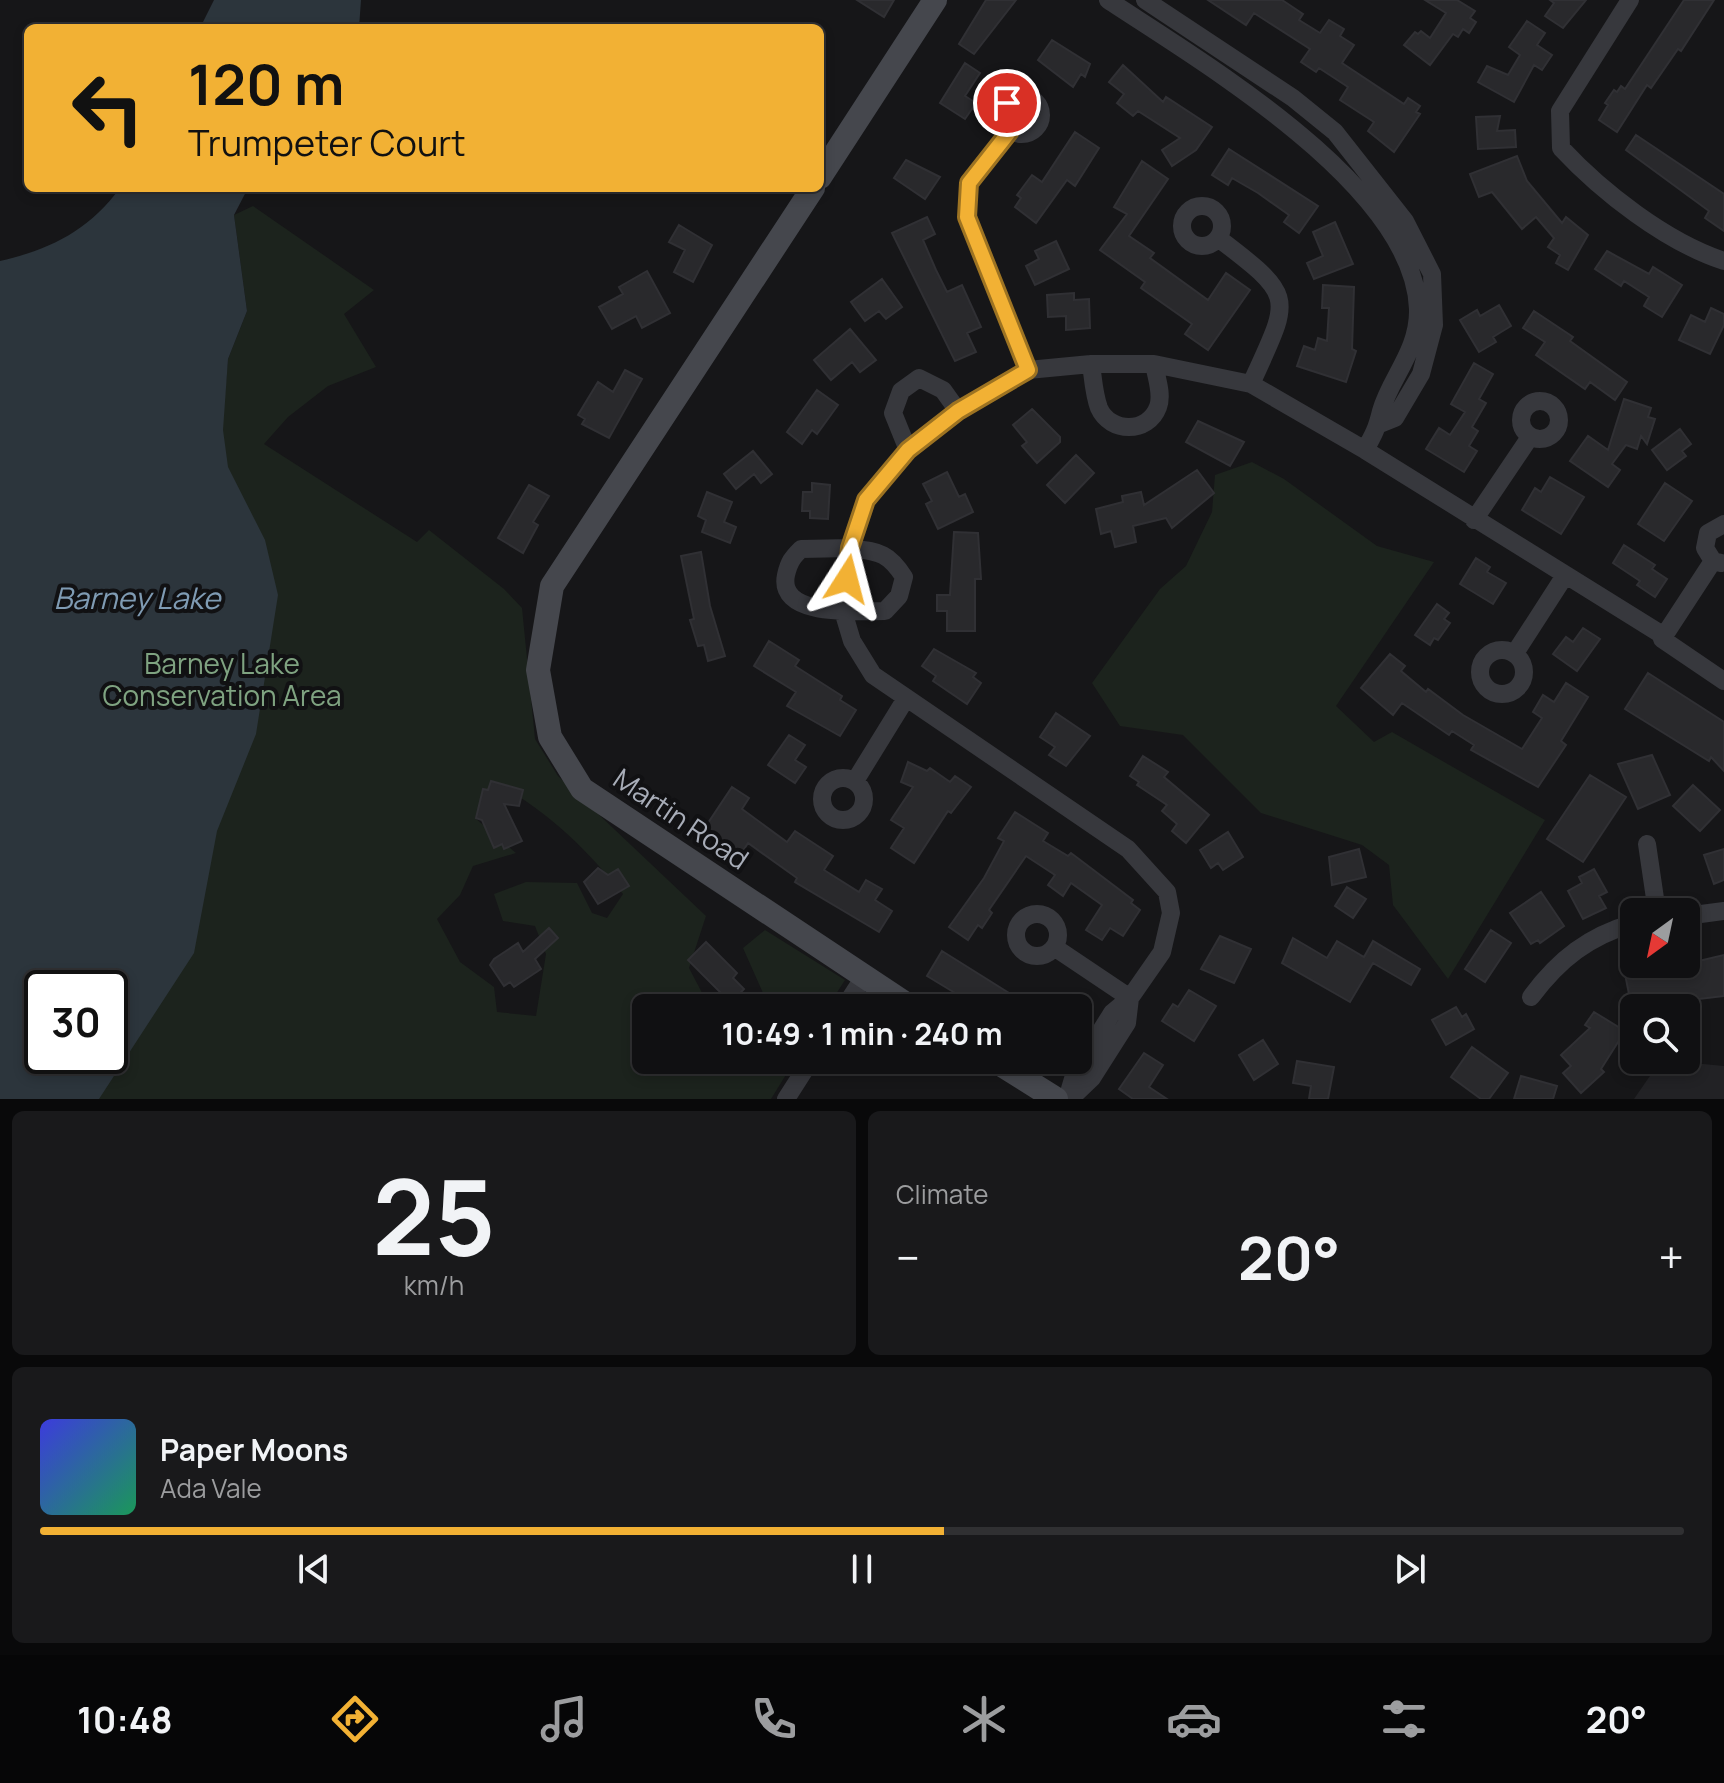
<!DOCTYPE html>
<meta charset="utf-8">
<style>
body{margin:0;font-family:Manrope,sans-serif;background:#19191b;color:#f1f3f6;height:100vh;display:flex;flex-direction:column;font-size:30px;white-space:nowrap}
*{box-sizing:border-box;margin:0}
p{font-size:26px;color:#9c9d9f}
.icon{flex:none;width:44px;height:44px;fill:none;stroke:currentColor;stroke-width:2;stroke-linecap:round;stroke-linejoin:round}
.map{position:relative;height:1099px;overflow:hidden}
.side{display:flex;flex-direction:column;gap:12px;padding:12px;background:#09090a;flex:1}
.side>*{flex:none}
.banner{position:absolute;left:24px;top:24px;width:800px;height:168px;border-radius:12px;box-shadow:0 4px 12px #0003,0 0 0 2px #303032;background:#f2b134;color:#111;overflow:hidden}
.needle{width:52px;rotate:213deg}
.tools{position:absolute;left:1620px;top:898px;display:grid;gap:16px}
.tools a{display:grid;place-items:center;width:80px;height:80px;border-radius:12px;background:#101012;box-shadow:0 4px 12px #0003,0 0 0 2px #303032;font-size:40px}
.speed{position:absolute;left:24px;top:970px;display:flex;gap:16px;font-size:40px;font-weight:700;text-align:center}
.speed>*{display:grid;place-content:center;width:104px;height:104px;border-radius:50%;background:#101012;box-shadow:0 4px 12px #0003,0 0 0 2px #303032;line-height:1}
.speed .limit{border:4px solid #111;border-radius:12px;background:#fff;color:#111}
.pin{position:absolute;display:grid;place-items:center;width:68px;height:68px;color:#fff;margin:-34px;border:4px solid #fff;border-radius:50%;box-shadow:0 2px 8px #0007}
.me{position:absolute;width:88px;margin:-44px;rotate:9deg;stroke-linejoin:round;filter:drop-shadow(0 0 6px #0008)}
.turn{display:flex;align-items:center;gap:28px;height:168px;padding:0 32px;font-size:36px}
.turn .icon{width:104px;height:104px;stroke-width:2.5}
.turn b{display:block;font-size:56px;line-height:68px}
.big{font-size:60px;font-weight:700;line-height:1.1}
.side .tile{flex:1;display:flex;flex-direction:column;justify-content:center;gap:12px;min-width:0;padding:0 28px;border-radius:12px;background:#19191b}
.side .dial{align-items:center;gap:0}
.dial b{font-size:104px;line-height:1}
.song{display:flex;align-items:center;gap:24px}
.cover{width:96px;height:96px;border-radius:12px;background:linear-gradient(135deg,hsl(240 70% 55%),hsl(150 70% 35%))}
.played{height:8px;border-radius:4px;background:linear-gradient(90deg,#f2b134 55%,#303032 55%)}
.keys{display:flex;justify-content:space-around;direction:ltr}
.heat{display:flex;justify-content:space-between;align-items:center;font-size:44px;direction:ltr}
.side .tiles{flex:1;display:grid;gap:12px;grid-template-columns:1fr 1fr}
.tile:last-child{grid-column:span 2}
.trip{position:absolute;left:632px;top:994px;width:460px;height:80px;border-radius:12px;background:#101012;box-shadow:0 4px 12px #0003,0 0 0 2px #303032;font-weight:700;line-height:80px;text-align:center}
.tabs{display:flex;height:128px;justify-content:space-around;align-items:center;background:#060607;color:#9c9d9f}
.tabs .icon{width:56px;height:56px}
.tabs .selected{color:#f2b134}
.tabs b{font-size:36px;color:#f1f3f6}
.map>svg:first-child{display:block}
.built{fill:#222225}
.green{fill:#1c231d;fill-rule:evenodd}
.water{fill:#2c353c;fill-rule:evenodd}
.building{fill:#29292c;stroke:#303034;stroke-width:2}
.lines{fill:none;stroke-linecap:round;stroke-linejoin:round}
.street{stroke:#37383d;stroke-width:18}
.secondary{stroke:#45474d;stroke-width:24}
.route-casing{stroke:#9d7322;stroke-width:20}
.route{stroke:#f2b134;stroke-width:14}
.labels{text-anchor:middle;stroke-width:8;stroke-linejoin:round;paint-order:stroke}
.park-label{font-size:28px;fill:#7fa381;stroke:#111113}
.street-label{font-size:28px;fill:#a8adb8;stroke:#111113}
.water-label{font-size:30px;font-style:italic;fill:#7f9bb3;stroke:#111113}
</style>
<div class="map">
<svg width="1724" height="1099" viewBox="0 0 1724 1099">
<rect width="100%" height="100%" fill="#161618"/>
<path class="built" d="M1661 1060 1724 1066V1099H1634Z"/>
<path class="green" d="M253 206 374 290 344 314 376 367 328 386 288 417 264 444 417 542 429 530 504 589 522 608 535 739 558 776 706 916 689 968 710 1008H646V1060H795L771 1099H0V536L223 417 228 359 247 311 234 215ZM500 785C553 816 584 847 623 894L607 918 592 913 577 883 526 882 494 894 503 921 535 926 546 954 536 1016 497 1012 494 987 460 962 437 919 460 895 473 866 516 853 475 818ZM42 988H110V1056H42Z
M1252 462 1284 479 1377 546 1434 562 1336 706 1374 742 1392 732 1545 820 1448 979 1393 905 1389 865 1362 845 1261 813 1183 735 1120 726 1092 683 1160 589 1186 566 1212 512 1215 475Z
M765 930 845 980 827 1008H752L763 993 743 948Z"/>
<path class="water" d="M214 0H361L359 28H200Z
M120 188H248L234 215 247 311 228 359 223 430 228 467 265 540 278 595 256 734 217 831 194 953 99 1099H0V261C51 249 88 231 120 188ZM42 988H110V1056H42Z"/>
<path class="building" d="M857 0H894L884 17Z
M986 0H1016L974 54 959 44Z
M1208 0H1282L1303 14 1299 20 1320 33 1329 20 1344 29 1340 36 1354 45 1342 63 1404 104 1408 98 1420 106 1416 112 1420 114 1394 152 1368 131 1374 122 1340 100 1348 87 1319 68 1316 72 1301 62 1310 49 1254 13 1246 25Z
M1425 0H1457L1475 11 1470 18 1476 22 1469 33 1463 29 1458 37 1453 34 1430 65 1404 45 1415 32 1418 34 1421 31 1430 38 1446 13Z
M1550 0H1586L1563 28 1545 16 1554 3Z
M1684 0H1714L1681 51 1678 49 1651 88 1647 85 1617 132 1599 120 1608 105 1605 103 1614 90 1617 92 1621 86 1625 89Z
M1527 21 1545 33 1537 45 1552 55 1542 70 1534 65 1514 102 1478 82 1487 66 1508 75 1520 55 1509 47Z
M1052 40 1090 64 1085 77 1081 74 1073 87 1038 60Z
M965 63 980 73 965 96 976 103 965 119 940 103Z
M1123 65 1163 102 1166 97 1212 127 1196 150 1172 166 1162 150 1180 138 1138 111 1133 116 1117 103 1124 94 1109 82Z
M1500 116 1497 131 1515 130 1516 147 1478 149 1476 117Z
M1075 132 1099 148 1075 186 1067 180 1036 223 1015 207 1021 198 1017 195 1032 175 1042 182Z
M1636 135 1724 194V231L1705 218 1709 211 1626 150Z
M1229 149 1318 206 1299 233 1284 222 1289 215 1258 193 1232 178 1228 185 1212 175Z
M1517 156 1527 181 1562 223 1566 217 1588 235 1568 270 1556 263 1560 255 1548 247 1554 238 1536 217 1522 229 1492 192 1479 197 1470 174Z
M906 160 940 177 925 199 894 178Z
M1142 161 1168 179 1129 236 1154 253 1150 258 1208 300 1226 273 1250 290 1208 350 1185 334 1192 324 1141 288 1145 282 1100 250 1127 214 1114 207Z
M927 217 935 234 923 240 936 270 947 292 962 285 981 327 967 333 976 352 955 361 892 233Z
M1335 222 1353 264 1314 279 1307 263 1323 256 1313 232Z
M679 225 712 245 693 282 674 272 685 250 669 242Z
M1056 241 1069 269 1035 285 1026 266 1039 259 1035 251Z
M1607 251 1649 274 1653 267 1682 285 1662 317 1644 306 1649 297 1624 281 1621 286 1595 269Z
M647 271 670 313 642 328 636 316 612 329 599 307 623 294 619 287Z
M882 279 902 307 886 319 879 311 865 321 851 302Z
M1323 285 1354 287 1352 349 1356 351 1346 382 1297 366 1304 346 1315 350 1318 338 1327 341 1329 308H1322Z
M1074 293V300L1089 299 1090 328 1066 330V316L1048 317 1047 295Z
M1499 305 1511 326 1493 337 1496 342 1479 352 1460 320 1477 310 1480 316Z
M1711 308 1724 314V325L1710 354 1679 340 1691 315 1705 322Z
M1534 311 1573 337 1570 341 1627 382 1615 400 1590 382 1585 389 1536 355 1545 342 1523 328Z
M850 329 876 360 860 372 852 362 831 380 814 360Z
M1474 363 1493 374 1479 399 1486 403 1472 427 1478 431 1469 446 1477 451 1464 472 1426 449 1439 428 1450 435 1465 412 1451 404Z
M625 370 642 379 609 438 582 424 585 419 578 415 598 382 613 392Z
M817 390 838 405 817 434 812 430 802 444 787 432Z
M1624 399 1651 408 1648 417 1655 419 1647 444 1641 436 1637 449 1626 445 1612 464 1620 470 1608 487 1570 461 1588 436 1608 450Z
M1032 409 1060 437V442L1037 463 1022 446 1027 442 1013 425Z
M1198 421 1244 442 1230 466 1186 442Z
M1680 429 1691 444 1682 451 1686 456 1667 470 1652 450Z
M753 451 772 474 761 483 754 474 736 489 724 474Z
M1076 455 1094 473 1065 503 1047 485Z
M1197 470 1214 493 1172 528 1166 518 1133 526 1136 542 1115 547 1111 531 1101 534 1096 509 1123 502 1122 496 1141 492 1144 505Z
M947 472 959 497 965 494 973 512 938 529 926 504 932 501 923 484Z
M1550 477 1584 497 1561 534 1522 510 1535 488 1541 492Z
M812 483 830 485 828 519 810 518V511H802L803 492H812Z
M1665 483 1692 501 1664 541 1638 524Z
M529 485 549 496 533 522 538 525 523 553 498 538Z
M707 492 732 502 724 522 736 527 730 543 702 532 706 520 698 516Z
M954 532 978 533 981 579H975V631H947V611H937V595H950Z
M1624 545 1655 565 1652 569 1667 579 1655 597 1637 585 1640 581 1613 563Z
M701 552 710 606 725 656 708 661 704 645 698 646 690 620 694 619 681 556Z
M1476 558 1490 567 1487 572 1506 583 1493 604 1460 584Z
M1437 604 1449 613 1444 619 1450 623 1438 640 1434 638 1430 645 1415 635Z
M1583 628 1600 639 1577 671 1553 654 1566 637 1573 642Z
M769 641 799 660 795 666 842 696 840 700 856 710 840 736 787 706 796 692 754 666Z
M934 649 976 673 973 677 981 683 967 704 933 681 936 676 922 666Z
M1390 654 1405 666 1401 671 1426 692 1428 689 1463 715 1522 749 1542 718 1533 712 1543 695 1554 702 1566 683 1588 697 1561 741 1566 745 1538 787 1471 750 1474 745 1452 731 1449 735 1402 703 1393 715 1361 688Z
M1648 673 1724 722V771L1711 757 1709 761 1625 709Z
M1056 713 1090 736 1066 766 1049 755 1055 747 1040 737Z
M789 735 805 745 795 760 806 767 795 783 768 765Z
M1652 755 1670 795 1638 809 1618 764Z
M1143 756 1168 772 1164 777 1209 815 1186 843 1172 831 1177 824 1162 811 1167 805 1137 785 1139 782 1130 776Z
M908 762 927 771 930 768 950 782 955 776 971 787 951 813 948 811 914 863 891 848 904 828 891 820 913 787 901 782Z
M1590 775 1626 797 1583 862 1547 839Z
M491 781 523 790 519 806 504 804 522 841 504 849 502 844 494 848 482 820 476 818 483 789 488 790Z
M1693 785 1720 810 1700 831 1673 806Z
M732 787 749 798 742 809 787 842 795 831 833 856 824 870 859 892 866 880 882 889 875 900 892 911 879 932 795 882 797 878 748 843 741 854 704 829Z
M1015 812 1048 833 1043 841 1068 856 1071 853 1133 900 1131 903 1140 910 1123 936 1110 928 1102 940 1086 930 1102 905 1071 883 1063 896 1048 885 1055 875 1026 856 989 910 992 913 982 928 978 925 968 940 949 927 984 878 1004 841 998 838Z
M1228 832 1243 857 1223 870 1218 863 1211 868 1200 850Z
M1359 849 1366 877 1332 885 1329 857Z
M1724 849V880L1714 884 1704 855Z
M598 868 608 875 618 869 629 886 598 904 584 882Z
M1594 869 1607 892 1599 896 1606 908 1583 919 1568 891 1582 883 1579 877Z
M1347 887 1366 899 1353 918 1335 906Z
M1541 892 1564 926 1540 943 1538 940 1531 944 1510 913Z
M549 928 558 938 535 959 541 969 514 987 510 982 504 986 490 965 494 959 518 943 523 952Z
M1491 930 1511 943 1485 982 1465 969Z
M1220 936 1251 949 1234 983 1201 969Z
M1293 938 1327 958 1337 941 1364 957 1373 941 1420 969 1411 985 1373 963 1350 1002 1282 963Z
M706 942 737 973 733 978 744 989 731 1003 688 960Z
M942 951 1009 993 1007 996 1025 1008H980L927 976Z
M1724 955V996L1674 1002 1673 995 1631 1004 1625 974 1637 971 1636 966 1686 964Z
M1189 990 1216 1006 1194 1041 1162 1021 1173 1004 1178 1007Z
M1456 1007 1462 1017 1466 1014 1474 1029 1446 1045 1432 1020Z
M1594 1012 1625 1031 1601 1069 1604 1072 1581 1093 1563 1073 1571 1066 1561 1055 1590 1028 1585 1025Z
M1263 1040 1278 1064 1254 1080 1239 1055Z
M1472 1047 1508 1073 1489 1099H1481L1451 1077Z
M1144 1053 1163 1065 1149 1087 1167 1099H1133L1119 1089Z
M1297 1061 1334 1067 1328 1099H1309L1311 1086 1293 1083Z
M1521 1076 1557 1086 1553 1099H1514Z"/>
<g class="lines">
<path class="street" d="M1108 0C1200 61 1414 186 1418 309 1419 351 1390 378 1381 411 1377 428 1374 434 1365 450
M1145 0 1293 98 1335 132 1405 221 1432 274 1434 325 1421 374 1395 418 1380 424
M1630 0 1560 111 1561 148C1602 192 1666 242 1724 261
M1003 115a19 19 0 1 1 38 0a19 19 0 1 1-38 0Z
M1010 131 969 183 967 217 1028 370
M1182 226a20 20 0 1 1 40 0a20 20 0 1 1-40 0Z
M1218 238C1297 298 1291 296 1251 384
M1091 364C1093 378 1094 395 1099 408 1110 433 1148 434 1158 407 1163 394 1156 377 1154 364
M1521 420a19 19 0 1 1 38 0a19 19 0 1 1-38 0Z
M908 450 893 413 901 391 919 378 943 390 958 411
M1474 520 1530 437
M850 548C879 552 888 552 904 577L899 596 885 611C859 611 777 618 786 575 789 562 792 558 801 549Z
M1713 561 1662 639 1724 681
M1721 563 1713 561 1705 548 1708 533 1724 524
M1480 672a22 22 0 1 1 44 0a22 22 0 1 1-44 0Z
M1515 653 1564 577
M822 799a21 21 0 1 1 42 0a21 21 0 1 1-42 0Z
M855 781 905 700
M1647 844 1657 912
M1016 935a21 21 0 1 1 42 0a21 21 0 1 1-42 0Z
M1686 916 1724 911
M1054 947 1130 998
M1531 997C1559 959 1589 936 1634 923
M844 1008 864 977
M786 1099 811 1060
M1067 1099 1075 1072 1112 1013 1130 998 1162 952 1171 913 1167 892 1128 849 873 675 852 641 843 611 850 548 866 500 908 450 958 411 1028 370 1091 364H1154L1251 384 1365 450 1664 636
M1070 1099 1092 1078 1127 1023 1130 998"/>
<path class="secondary" d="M820 177 935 0
M813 188 552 586 538 670 550 737 582 789 912 1008
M994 1060 1056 1099"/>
</g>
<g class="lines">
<defs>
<path id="route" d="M847 579 850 548 866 500 908 450 958 411 1028 370 967 217 969 183 1010 131 1003 117 1007 103"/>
</defs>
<use href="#route" class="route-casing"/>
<use href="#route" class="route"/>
</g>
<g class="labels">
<g class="park-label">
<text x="222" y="674">Barney Lake<tspan x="222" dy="32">Conservation Area</tspan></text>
</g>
<g class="street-label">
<text transform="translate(681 819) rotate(34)" y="10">Martin Road</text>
</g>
<g class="water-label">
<text x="137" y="609">Barney Lake</text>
</g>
</g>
</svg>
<div class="tools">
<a><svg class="needle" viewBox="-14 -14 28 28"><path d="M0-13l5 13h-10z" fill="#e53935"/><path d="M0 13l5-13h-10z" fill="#9c9d9f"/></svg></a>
<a><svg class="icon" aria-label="search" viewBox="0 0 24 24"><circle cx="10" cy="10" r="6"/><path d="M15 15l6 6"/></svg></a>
</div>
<div class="speed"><div class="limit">30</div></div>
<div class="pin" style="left:1007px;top:103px;background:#d93025"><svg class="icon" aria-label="arrive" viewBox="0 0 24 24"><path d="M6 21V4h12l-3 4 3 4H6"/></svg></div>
<svg class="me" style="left:847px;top:579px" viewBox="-20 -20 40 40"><path d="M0-17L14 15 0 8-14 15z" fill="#f2b134" stroke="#fff" stroke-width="4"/></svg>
<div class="trip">10:49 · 1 min · 240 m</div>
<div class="banner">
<div class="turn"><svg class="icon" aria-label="left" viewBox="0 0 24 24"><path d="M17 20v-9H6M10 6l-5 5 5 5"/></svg><div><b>120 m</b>Trumpeter Court</div></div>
</div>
</div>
<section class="side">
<div class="tiles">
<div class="tile dial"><b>25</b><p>km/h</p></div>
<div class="tile"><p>Climate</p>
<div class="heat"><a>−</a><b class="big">20°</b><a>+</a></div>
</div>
<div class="tile">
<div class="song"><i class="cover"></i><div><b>Paper Moons</b><p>Ada Vale</p></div></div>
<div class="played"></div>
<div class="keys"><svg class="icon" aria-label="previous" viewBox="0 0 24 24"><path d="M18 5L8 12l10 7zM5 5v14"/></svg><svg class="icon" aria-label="pause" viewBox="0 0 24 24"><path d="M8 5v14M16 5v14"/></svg><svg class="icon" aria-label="next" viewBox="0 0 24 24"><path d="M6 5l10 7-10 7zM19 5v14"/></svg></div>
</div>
</div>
</section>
<nav class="tabs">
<b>10:48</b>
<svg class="icon selected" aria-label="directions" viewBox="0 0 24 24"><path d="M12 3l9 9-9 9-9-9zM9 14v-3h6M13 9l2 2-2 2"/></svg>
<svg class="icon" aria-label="music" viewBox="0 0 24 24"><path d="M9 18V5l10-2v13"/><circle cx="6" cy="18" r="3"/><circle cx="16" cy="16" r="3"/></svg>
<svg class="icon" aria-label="phone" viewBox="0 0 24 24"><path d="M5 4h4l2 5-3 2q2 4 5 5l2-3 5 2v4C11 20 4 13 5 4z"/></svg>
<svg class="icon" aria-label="climate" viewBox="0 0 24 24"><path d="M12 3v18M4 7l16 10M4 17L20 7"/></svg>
<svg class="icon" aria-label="car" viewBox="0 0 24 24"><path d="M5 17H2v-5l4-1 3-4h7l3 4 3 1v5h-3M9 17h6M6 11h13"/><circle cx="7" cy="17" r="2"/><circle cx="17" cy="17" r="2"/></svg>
<svg class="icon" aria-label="filters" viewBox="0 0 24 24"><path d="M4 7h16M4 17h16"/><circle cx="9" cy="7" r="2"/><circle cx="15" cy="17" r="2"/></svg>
<b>20°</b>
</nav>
